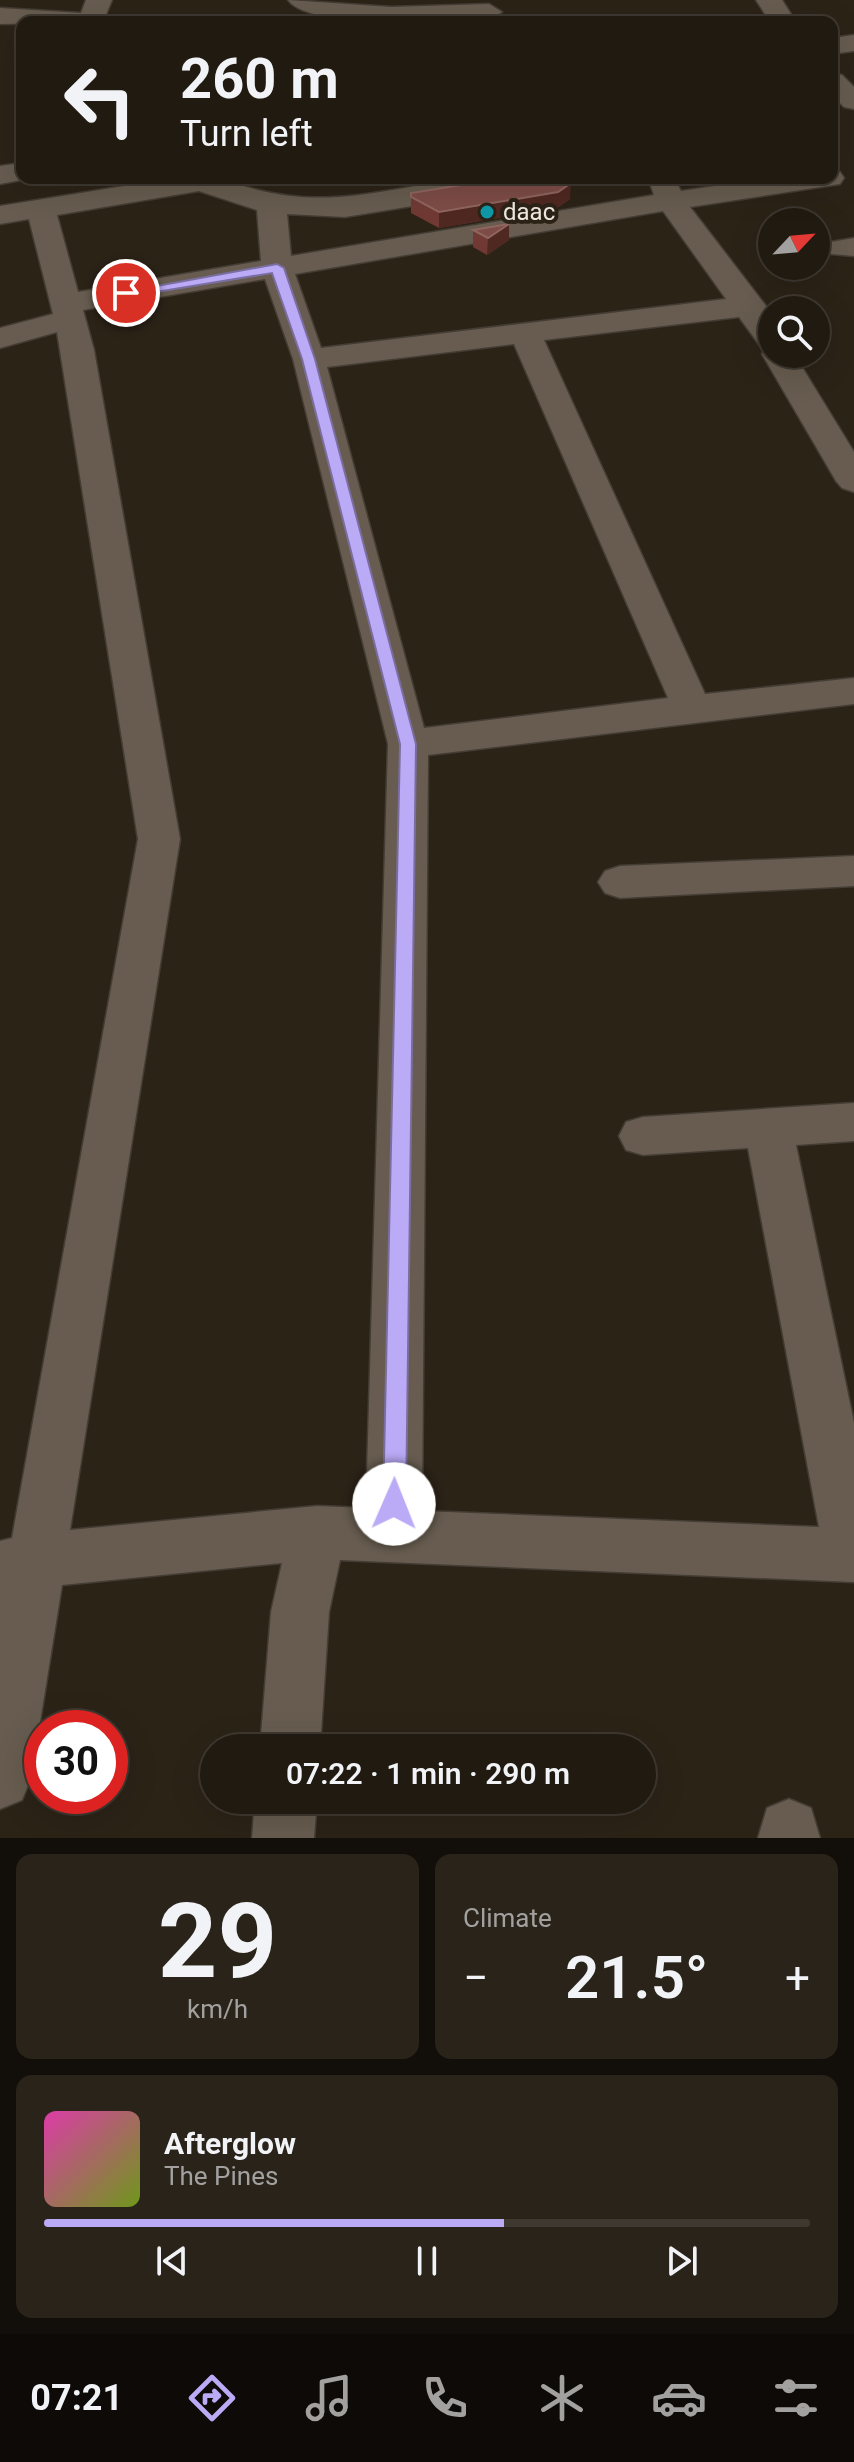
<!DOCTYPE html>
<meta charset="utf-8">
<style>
body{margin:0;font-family:Roboto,sans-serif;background:#29231a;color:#f1f3f6;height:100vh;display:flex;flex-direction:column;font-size:30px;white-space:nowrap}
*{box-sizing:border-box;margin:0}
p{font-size:26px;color:#a2a19f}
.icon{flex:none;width:44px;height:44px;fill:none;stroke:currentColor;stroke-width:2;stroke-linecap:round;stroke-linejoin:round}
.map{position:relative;height:1838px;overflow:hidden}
.drawer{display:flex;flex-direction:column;gap:16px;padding:16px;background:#120e09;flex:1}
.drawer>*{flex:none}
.hud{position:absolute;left:16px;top:16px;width:822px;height:168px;border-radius:16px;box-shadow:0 8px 32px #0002,0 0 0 2px #3e3831;background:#211a11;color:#f1f3f6;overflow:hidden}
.needle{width:52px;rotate:64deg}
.buttons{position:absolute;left:758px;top:208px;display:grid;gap:16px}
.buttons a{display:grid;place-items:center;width:72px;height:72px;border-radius:50%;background:#211a11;box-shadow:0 8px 32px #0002,0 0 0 2px #3e3831;font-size:40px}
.speed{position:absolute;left:24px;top:1710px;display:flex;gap:16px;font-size:40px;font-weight:700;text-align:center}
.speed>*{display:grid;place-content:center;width:104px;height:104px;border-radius:50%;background:#211a11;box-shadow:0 8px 32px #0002,0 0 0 2px #3e3831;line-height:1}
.speed .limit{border:12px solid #d22;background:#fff;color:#111}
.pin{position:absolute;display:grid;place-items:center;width:68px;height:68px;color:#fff;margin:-34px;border:4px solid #fff;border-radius:50%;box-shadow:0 2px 8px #0007}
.me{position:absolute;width:88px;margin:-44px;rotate:1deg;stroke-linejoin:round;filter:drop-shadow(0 0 6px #0008)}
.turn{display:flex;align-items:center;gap:28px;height:168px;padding:0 32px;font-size:36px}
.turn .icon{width:104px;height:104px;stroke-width:2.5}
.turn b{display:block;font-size:56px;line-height:68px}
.big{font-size:60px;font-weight:600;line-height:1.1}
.drawer .tile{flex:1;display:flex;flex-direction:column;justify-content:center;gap:12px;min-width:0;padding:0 28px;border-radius:16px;background:#29231a}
.drawer .dial{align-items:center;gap:0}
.dial b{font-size:104px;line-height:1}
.song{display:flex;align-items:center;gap:24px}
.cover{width:96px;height:96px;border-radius:12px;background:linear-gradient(135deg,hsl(320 70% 55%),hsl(80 70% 35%))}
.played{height:8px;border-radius:4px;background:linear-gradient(90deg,#bbaaf6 60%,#3e3831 60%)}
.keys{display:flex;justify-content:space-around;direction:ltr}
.heat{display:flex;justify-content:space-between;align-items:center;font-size:44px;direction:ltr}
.drawer .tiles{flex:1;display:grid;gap:16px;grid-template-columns:1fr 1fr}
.tile:last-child{grid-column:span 2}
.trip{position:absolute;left:200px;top:1734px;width:456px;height:80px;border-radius:40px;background:#211a11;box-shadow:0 8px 32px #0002,0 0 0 2px #3e3831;font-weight:600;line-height:80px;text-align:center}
.tab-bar{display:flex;height:128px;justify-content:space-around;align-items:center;background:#0d0a07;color:#a2a19f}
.tab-bar .icon{width:56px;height:56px}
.tab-bar .active{color:#bbaaf6}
.tab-bar b{font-size:36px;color:#f1f3f6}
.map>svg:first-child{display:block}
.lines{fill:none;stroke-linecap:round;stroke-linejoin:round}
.minor-casing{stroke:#443d34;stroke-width:3}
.minor{fill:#675c4f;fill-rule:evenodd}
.wall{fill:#703934}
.shaded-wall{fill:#4f2821}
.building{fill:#7d4c47;stroke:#8f655f;stroke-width:2}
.route{fill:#bbaaf6;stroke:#7a6ea0;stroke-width:2}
.culture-dot{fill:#0f9aa8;stroke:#2c2317;stroke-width:3}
.labels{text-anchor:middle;stroke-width:8;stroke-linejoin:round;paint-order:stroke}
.far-poi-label{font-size:24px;fill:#f0e9e2;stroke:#2c2317;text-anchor:start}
</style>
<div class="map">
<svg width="854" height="1838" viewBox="0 0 854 1838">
<rect width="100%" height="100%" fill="#2c2317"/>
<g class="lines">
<defs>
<path id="minor" d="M86 0H112L103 22 0 24V8L81 13Z
M288 0 391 7 489 4 502 12 489 20C451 20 310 31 288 0Z
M756 0H782L796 22H770Z
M854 35V51L832 54V38Z
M832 73 842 75 854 87V109L844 107 832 95Z
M22 163V178H32L0 184V166Z
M832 170 840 172 844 178 840 184 690 207 766 306 772 319V354H794L854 452V492L842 488 836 481 762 354 764 351 739 317 544 340 705 694 854 678V704L428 755 422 1511 819 1527 748 1148 643 1155 626 1150 619 1136 626 1122 643 1117 854 1103V1141L796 1145 854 1423V1582L340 1560 329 1612 320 1748H260L271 1612 282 1563 62 1585 31 1778 22 1800 0 1809V1541L12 1538 138 839 57 332 0 348V328L53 314 29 219 0 224V206L174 178H242L237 184C330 214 385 186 475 178 498 176 521 178 543 178L539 184 529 187 345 217 287 214 291 256 654 195 648 178H674L681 191 769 178H832ZM199 191 257 210 261 261 78 292 57 215ZM663 211 726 299 321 348 295 274ZM265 279 293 359 388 744 366 1508 317 1506 70 1530 180 839 94 350 83 310ZM514 344 668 698 424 728 327 367Z
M854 238V256L831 254 827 248 831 242Z
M854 856V886L620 898 605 893 598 882 605 871 620 866Z
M789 1799 811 1808 820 1838H758L767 1808Z
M255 1800H317L314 1838H252Z"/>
</defs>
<use href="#minor" class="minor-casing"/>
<use href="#minor" class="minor"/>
</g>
<path class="wall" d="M411 193 570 199 557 208 439 228 411 213Z
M473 230 509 240 487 255 473 247Z"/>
<path class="shaded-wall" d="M571 183 570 199 557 208 439 228V212Z
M509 224V240L487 255 488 238Z"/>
<path class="building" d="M505 178H566L571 183 558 192 439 212 411 197V193Z
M509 224 488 238 473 230Z"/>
<path class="route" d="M277 264 284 268 315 359 416 744 406 1504 403 1512 394 1515 386 1512 383 1504 400 744 302 359 272 273 126 297 119 293Z"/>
<circle class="culture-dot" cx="487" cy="212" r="8"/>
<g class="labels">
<g class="far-poi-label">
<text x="503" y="220">daac</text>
</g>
</g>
</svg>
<div class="buttons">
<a><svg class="needle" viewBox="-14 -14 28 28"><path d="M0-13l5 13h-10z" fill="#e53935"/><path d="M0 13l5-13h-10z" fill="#a2a19f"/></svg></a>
<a><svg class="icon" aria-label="search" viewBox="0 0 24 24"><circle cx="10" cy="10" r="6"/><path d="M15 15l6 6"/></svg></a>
</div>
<div class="speed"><div class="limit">30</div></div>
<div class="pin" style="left:126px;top:293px;background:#d93025"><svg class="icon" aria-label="arrive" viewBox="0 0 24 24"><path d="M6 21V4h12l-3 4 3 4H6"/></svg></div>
<svg class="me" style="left:394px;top:1504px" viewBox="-20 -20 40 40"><circle r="19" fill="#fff"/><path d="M0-13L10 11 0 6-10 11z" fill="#bbaaf6"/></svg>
<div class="trip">07:22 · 1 min · 290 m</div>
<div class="hud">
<div class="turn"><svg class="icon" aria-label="left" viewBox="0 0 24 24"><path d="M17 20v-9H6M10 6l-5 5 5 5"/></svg><div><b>260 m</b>Turn left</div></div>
</div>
</div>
<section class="drawer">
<div class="tiles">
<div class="tile dial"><b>29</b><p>km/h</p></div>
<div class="tile"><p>Climate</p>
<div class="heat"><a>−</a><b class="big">21.5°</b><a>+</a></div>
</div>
<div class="tile">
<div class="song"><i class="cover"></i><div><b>Afterglow</b><p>The Pines</p></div></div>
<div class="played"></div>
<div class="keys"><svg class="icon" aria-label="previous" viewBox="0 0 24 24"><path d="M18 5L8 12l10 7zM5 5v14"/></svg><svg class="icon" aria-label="pause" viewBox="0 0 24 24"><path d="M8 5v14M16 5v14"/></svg><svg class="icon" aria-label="next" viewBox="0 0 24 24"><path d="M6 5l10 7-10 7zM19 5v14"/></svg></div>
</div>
</div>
</section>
<nav class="tab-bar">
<b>07:21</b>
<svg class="icon active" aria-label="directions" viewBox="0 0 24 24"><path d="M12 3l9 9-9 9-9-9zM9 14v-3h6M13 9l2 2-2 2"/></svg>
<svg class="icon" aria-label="music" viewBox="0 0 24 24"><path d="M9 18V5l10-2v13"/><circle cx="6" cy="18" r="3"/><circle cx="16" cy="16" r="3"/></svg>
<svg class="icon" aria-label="phone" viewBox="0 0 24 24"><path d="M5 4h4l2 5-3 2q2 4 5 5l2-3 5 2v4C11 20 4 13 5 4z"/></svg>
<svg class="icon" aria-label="climate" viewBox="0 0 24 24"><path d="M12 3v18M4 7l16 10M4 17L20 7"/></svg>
<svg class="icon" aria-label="car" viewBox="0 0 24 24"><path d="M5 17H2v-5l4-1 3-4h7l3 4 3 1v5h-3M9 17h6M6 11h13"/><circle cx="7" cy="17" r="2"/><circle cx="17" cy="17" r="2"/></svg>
<svg class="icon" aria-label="filters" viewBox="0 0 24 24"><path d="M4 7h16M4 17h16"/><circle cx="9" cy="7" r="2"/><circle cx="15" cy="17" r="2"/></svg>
</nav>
